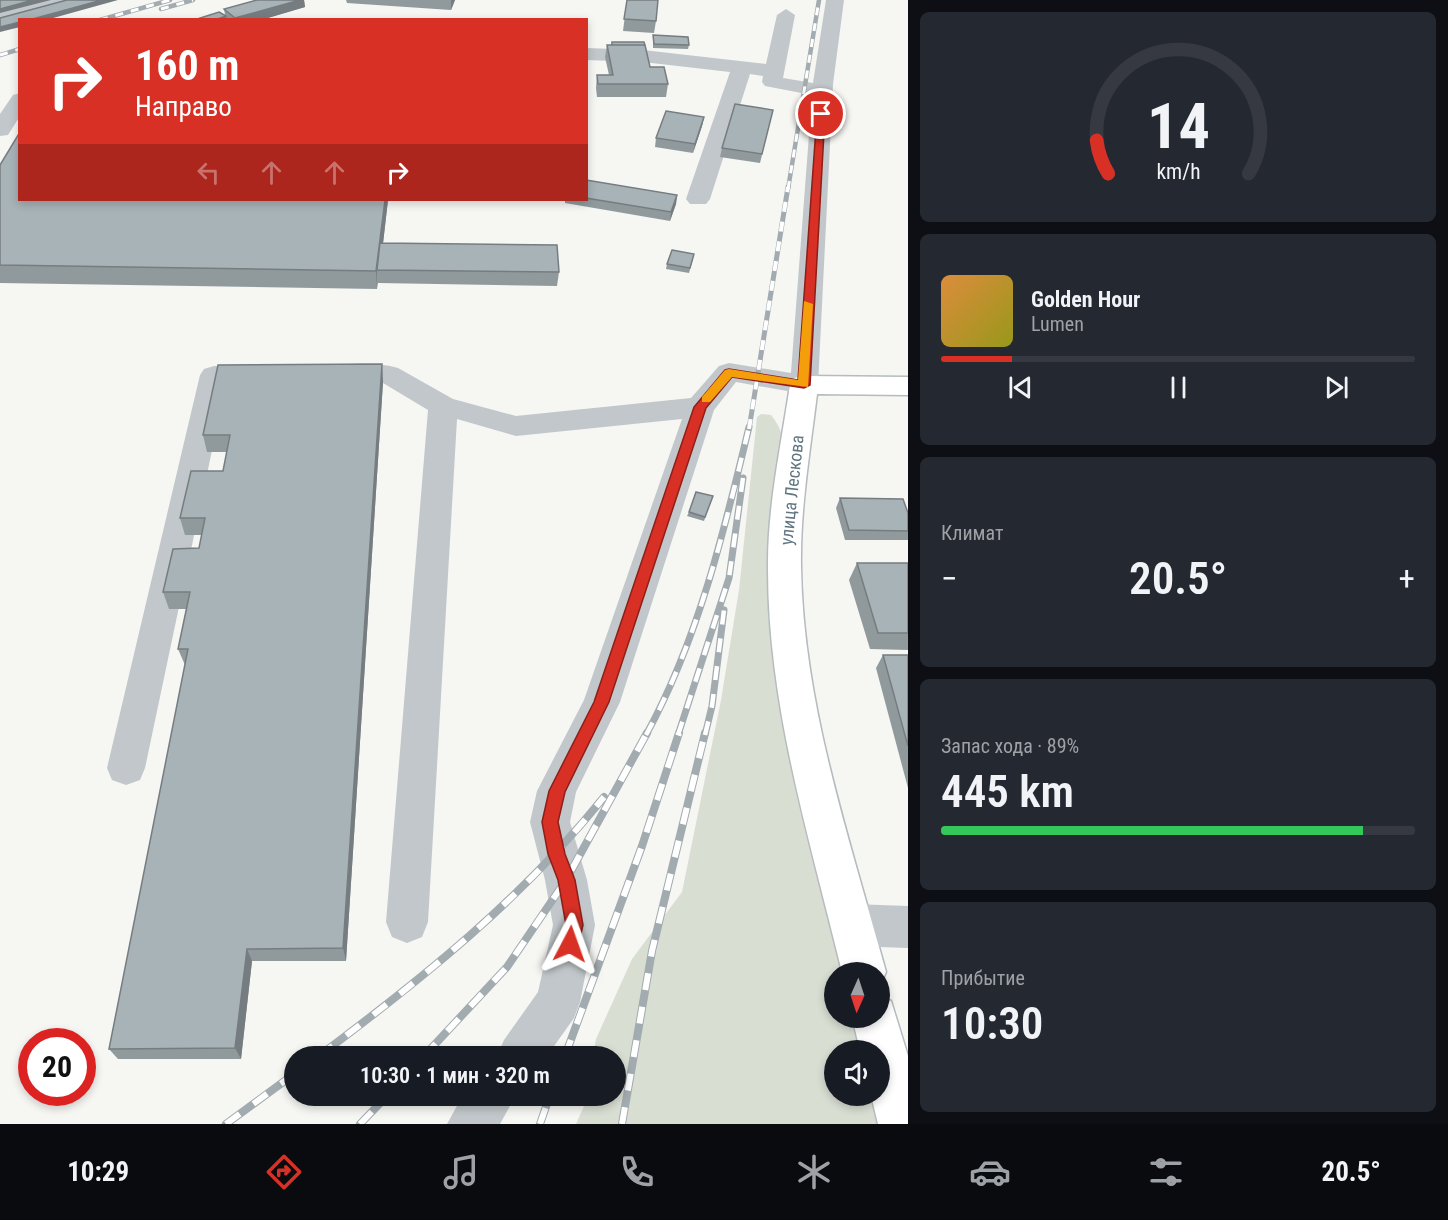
<!DOCTYPE html>
<html lang="ru">
<meta charset="utf-8">
<style>
body{margin:0;font-family:"Roboto Condensed",sans-serif;background:#242831;color:#f1f3f6;height:100vh;display:flex;flex-direction:column;font-size:22px;white-space:nowrap}
*{box-sizing:border-box;margin:0}
p{font-size:20px;color:#9ea1a6}
.icon{flex:none;width:33px;height:33px;fill:none;stroke:currentColor;stroke-width:2;stroke-linecap:round;stroke-linejoin:round}
.map{position:relative;flex:1;overflow:hidden}
.panel{display:flex;flex-direction:column;gap:12px;padding:12px;background:#0d0f14;width:540px}
.panel>*{flex:none}
.top-card{position:absolute;left:18px;top:18px;width:570px;height:183px;border-radius:0px;box-shadow:0 3px 9px #0003;background:#d93025;color:#fff;overflow:hidden}
.needle{width:39px;rotate:183deg}
.buttons{position:absolute;left:824px;top:962px;display:grid;gap:12px}
.buttons a{display:grid;place-items:center;width:66px;height:66px;border-radius:50%;background:#171b24;box-shadow:0 3px 9px #0003;font-size:30px}
.speed{position:absolute;left:18px;top:1028px;display:flex;gap:12px;font-size:30px;font-weight:700;text-align:center}
.speed>*{display:grid;place-content:center;width:78px;height:78px;border-radius:50%;background:#171b24;box-shadow:0 3px 9px #0003;line-height:1}
.speed .limit{border:9px solid #d22;background:#fff;color:#111}
.pin{position:absolute;display:grid;place-items:center;width:51px;height:51px;color:#fff;margin:-26px;border:3px solid #fff;border-radius:50%;box-shadow:0 2px 6px #0007}
.me{position:absolute;width:66px;margin:-33px;rotate:4deg;stroke-linejoin:round;filter:drop-shadow(0 0 4px #0008)}
.turn{display:flex;align-items:center;gap:21px;height:126px;padding:0 18px;font-size:27px}
.turn .icon{width:78px;height:78px;stroke-width:2.5}
.turn b{display:block;font-size:42px;line-height:51px}
.lanes{display:flex;align-items:center;height:57px;padding:0 18px;background:#0003;justify-content:center;gap:30px;direction:ltr}
.lanes .off{opacity:.35}
.big{font-size:45px;font-weight:600;line-height:1.1}
.panel .tile{flex:1;display:flex;flex-direction:column;justify-content:center;gap:9px;min-width:0;padding:0 21px;border-radius:9px;background:#242831}
.panel .dial{align-items:center;gap:0}
.dial svg{height:156px;overflow:visible;fill:none;stroke:#363941;stroke-width:7;stroke-linecap:round;text-anchor:middle}
.dial text{fill:#f1f3f6;stroke:none}
.song{display:flex;align-items:center;gap:18px}
.cover{width:72px;height:72px;border-radius:9px;background:linear-gradient(135deg,hsl(30 70% 55%),hsl(60 70% 35%))}
.played{height:6px;border-radius:3px;background:linear-gradient(90deg,#d93025 15%,#363941 15%)}
.keys{display:flex;justify-content:space-around;direction:ltr}
.heat{display:flex;justify-content:space-between;align-items:center;font-size:33px;direction:ltr}
.charge{height:9px;border-radius:4px;background:linear-gradient(90deg,#34c759 89%,#363941 0)}
.trip{position:absolute;left:284px;top:1046px;width:342px;height:60px;border-radius:30px;background:#171b24;box-shadow:0 3px 9px #0003;font-weight:600;line-height:60px;text-align:center}
.menu{display:flex;height:96px;justify-content:space-around;align-items:center;background:#090b0e;color:#9ea1a6}
.menu .icon{width:42px;height:42px}
.menu .selected{color:#d93025}
.menu b{font-size:27px;color:#f1f3f6}
main{display:flex;flex:1;min-height:0}
.map>svg:first-child{display:block}
.green{fill:#d9ded3}
.lines{fill:none;stroke-linecap:round;stroke-linejoin:round}
.major-casing{stroke:#b5bbbe;stroke-width:3}
.minor{fill:#c1c7ca;fill-rule:evenodd}
.major{fill:#fff;fill-rule:evenodd}
.rail-far3-casing{stroke:#a2abaf;stroke-width:4.5}
.rail-far2-casing{stroke:#a2abaf;stroke-width:5}
.rail-far1-casing{stroke:#a2abaf;stroke-width:7}
.rail-casing{stroke:#a2abaf;stroke-width:8}
.rail-far3{stroke:#fff;stroke-width:3;stroke-dasharray:8;stroke-linecap:butt}
.rail-far2{stroke:#fff;stroke-width:4;stroke-dasharray:10;stroke-linecap:butt}
.rail-far1{stroke:#fff;stroke-width:4.5;stroke-dasharray:14;stroke-linecap:butt}
.rail{stroke:#fff;stroke-width:6;stroke-dasharray:17;stroke-linecap:butt}
.wall{fill:#909a9d}
.shaded-wall{fill:#767d80}
.building{fill:#a8b3b7;stroke:#767d80;stroke-width:1.5}
.route{fill:#d93025;stroke:#8d1f18;stroke-width:1.5}
.slow{fill:#f59e0b}
.labels{text-anchor:middle;stroke-width:6;stroke-linejoin:round;paint-order:stroke}
.street-label{font-size:18px;fill:#607680;stroke:#fff}
</style>
<main>
<div class="map">
<svg width="908" height="1124" viewBox="0 0 908 1124">
<rect width="100%" height="100%" fill="#f6f6f3"/>
<path class="green" d="M761 414 771 415C786 433 785 449 784 472L850 972H834V1017H861L869 1050H834V1095H879L887 1124H576L589 1095H615V1056H593L596 1039 632 959 682 892 721 700 739 590 757 417Z"/>
<g class="lines">
<defs>
<path id="major" d="M804 376 908 377V395L817 394C810 452 800 509 801 567 803 705 850 840 886 972L879 988V972H842C810 840 768 707 768 570 767 508 781 446 790 385L794 378Z
M879 996 891 1001 908 1056V1124H878L871 1095H879V1050H860L852 1017H879Z"/>
</defs>
<use href="#major" class="major-casing"/>
<path class="minor" d="M46 0H76L73 4 0 24V12Z
M826 0H844L833 84 818 385 814 392 804 394 736 382 714 410 620 702 576 792 570 822 587 880 595 925 580 1002 574 1018 547 1056H497L504 1040 538 992 553 925 545 880 530 822 537 791 584 700 682 419 516 436 457 419 428 922 422 937 407 943 392 937 386 922 428 410 383 383H339L329 380 325 374 329 368C349 362 378 362 398 368L453 399 516 416 691 398 719 366 729 363 791 373 812 95 765 86 762 82 763 76 750 74 710 199 706 204H690L686 199 730 72 643 62 586 60V48L643 50 766 64 777 15 786 9 795 15 783 78 813 83Z
M20 93V116L8 135 0 136V114L13 95Z
M214 366H260L270 369 274 375 270 381 226 384 145 768 140 780 126 785 112 780 107 768 200 375 204 369Z
M852 904 908 906V948L852 946 837 940 831 925 837 910Z
M463 1095H516L500 1124H447Z"/>
<use href="#major" class="major"/>
<defs>
<path id="rail-far3" d="M161 9 193 0
M100 20 170 0
M0 55 20 49
M788 189 819 0"/>
<path id="rail-far2" d="M749 429 788 187"/>
<path id="rail-far1" d="M646 735C698 640 724 532 749 427
M678 735 729 578 743 478
M705 735 712 706 724 610"/>
<path id="rail" d="M319 1056C423 978 522 899 604 797
M424 1056 507 967 566 880 647 733
M565 1056 642 846 679 733
M226 1124 294 1074
M360 1124 388 1095
M540 1124 550 1095
M622 1124 652 951 705 733"/>
</defs>
<use href="#rail-far3" class="rail-far3-casing"/>
<use href="#rail-far2" class="rail-far2-casing"/>
<use href="#rail-far1" class="rail-far1-casing"/>
<use href="#rail" class="rail-casing"/>
<use href="#rail-far3" class="rail-far3"/>
<use href="#rail-far2" class="rail-far2"/>
<use href="#rail-far1" class="rail-far1"/>
<use href="#rail" class="rail"/>
</g>
<path class="wall" d="M257 0H304L305 7 261 20H228L226 19 225 15 224 9Z
M346 0H455L451 10 347 3Z
M627 0 656 21 654 33 623 31Z
M653 35 689 45 688 49 653 48Z
M612 42 650 67 668 84 666 97H597L596 88 597 75H609L605 57 607 45H611Z
M773 110 760 163 720 157 722 148Z
M704 117 702 126 693 153 655 147 656 138Z
M0 165 20 200H388L383 243 559 272 557 286 378 283 377 289 0 283Z
M586 180 677 195 676 204 670 221 565 203V200H586Z
M693 259 689 273 666 269 667 264Z
M382 364 383 382 346 961H252L241 1059H118L109 1049 185 665 178 649 186 609H169L163 592 199 548 202 535H185L180 518 223 471 227 452H207L203 435Z
M713 496 704 521 687 516 689 512Z
M840 498 908 513V540H845L836 508Z
M857 563H908V650L870 649 849 580Z
M883 655H908V788L876 668Z"/>
<path class="shaded-wall" d="M33 0H51L0 13V9Z
M102 0H118L46 20H29Z
M300 0H304L305 7 261 20H236L235 18Z
M451 0H455L451 10Z
M226 16V20H215Z
M20 22V27L0 32V27Z
M704 117 702 126 693 153 695 144Z
M677 195 676 204 670 221 671 212Z
M385 200H388L380 270H377V289L376 271Z
M382 364 383 382 346 961 343 948Z
M247 949 252 961 241 1059 235 1048Z"/>
<path class="building" d="M0 0H33L0 9Z
M67 0H102L29 20H20V22L0 27V18Z
M257 0H300L235 18 224 9Z
M627 0H658L656 21 624 19Z
M219 12 226 16 215 20H194Z
M653 35 688 37 689 45 654 44Z
M612 42H644L645 45H612Z
M607 45H645L650 67H664L668 84H598L597 75H613Z
M735 104 773 110 762 154 722 148Z
M666 111 704 117 695 144 656 138Z
M20 132V200H385L376 271 0 265V165Z
M586 180 677 195 671 212 586 198Z
M380 243 557 245 559 272 377 270Z
M672 250 694 254 690 268 667 264Z
M382 364 343 948 247 949 235 1048 109 1049 188 649H178L190 592H163L173 549 199 548 205 518H180L191 471H223L230 435H203L218 365Z
M696 492 713 496 705 517 689 512Z
M840 498 903 499 908 513V531L849 530Z
M857 563H908V633H878Z
M883 655H908V746Z"/>
<path class="route" d="M821 111 825 114 810 385 804 388 732 377 706 408 609 702 565 792 558 822 565 854 575 880 583 925 577 951 570 953 564 951 561 944 566 925 558 880 548 854 542 822 549 791 594 702 694 407 725 370 729 369 798 380 817 114Z"/>
<path class="slow" d="M804 301 813 304 808 387 732 377 710 402H702V397L725 370 729 369 798 380Z"/>
<g class="labels">
<g class="street-label">
<text transform="translate(792 490) rotate(-84)" y="6">улица Лескова</text>
</g>
</g>
</svg>
<div class="buttons">
<a><svg class="needle" viewBox="-14 -14 28 28"><path d="M0-13l5 13h-10z" fill="#e53935"/><path d="M0 13l5-13h-10z" fill="#9ea1a6"/></svg></a>
<a><svg class="icon" aria-label="sound" viewBox="0 0 24 24"><path d="M4 9h4l5-4v14l-5-4H4zM17 9q2 3 0 6"/></svg></a>
</div>
<div class="speed"><div class="limit">20</div></div>
<div class="pin" style="left:821px;top:114px;background:#d93025"><svg class="icon" aria-label="arrive" viewBox="0 0 24 24"><path d="M6 21V4h12l-3 4 3 4H6"/></svg></div>
<svg class="me" style="left:570px;top:944px" viewBox="-20 -20 40 40"><path d="M0-17L14 15 0 8-14 15z" fill="#d93025" stroke="#fff" stroke-width="4"/></svg>
<div class="trip">10:30 · 1 мин · 320 m</div>
<div class="top-card">
<div class="turn"><svg class="icon" aria-label="right" viewBox="0 0 24 24"><path d="M7 20v-9h11M14 6l5 5-5 5"/></svg><div><b>160 m</b>Направо</div></div>
<div class="lanes"><svg class="icon off" aria-label="left" viewBox="0 0 24 24"><path d="M17 20v-9H6M10 6l-5 5 5 5"/></svg><svg class="icon off" aria-label="ahead" viewBox="0 0 24 24"><path d="M12 20V5M6 11l6-6 6 6"/></svg><svg class="icon off" aria-label="ahead" viewBox="0 0 24 24"><path d="M12 20V5M6 11l6-6 6 6"/></svg><svg class="icon" aria-label="right" viewBox="0 0 24 24"><path d="M7 20v-9h11M14 6l5 5-5 5"/></svg></div>
</div>
</div>
<section class="panel">
<div class="tile dial"><svg viewBox="0 0 100 80">
<path d="M14 69A42 42 0 1 1 86 69"/>
<path d="M14 69A42 42 0 0 1 8 52" stroke="#d93025"/>
<text x="50" y="56" font-size="32" font-weight="700">14</text>
<text x="50" y="72" font-size="11">km/h</text>
</svg></div>
<div class="tile">
<div class="song"><i class="cover"></i><div><b>Golden Hour</b><p>Lumen</p></div></div>
<div class="played"></div>
<div class="keys"><svg class="icon" aria-label="previous" viewBox="0 0 24 24"><path d="M18 5L8 12l10 7zM5 5v14"/></svg><svg class="icon" aria-label="pause" viewBox="0 0 24 24"><path d="M8 5v14M16 5v14"/></svg><svg class="icon" aria-label="next" viewBox="0 0 24 24"><path d="M6 5l10 7-10 7zM19 5v14"/></svg></div>
</div>
<div class="tile"><p>Климат</p>
<div class="heat"><a>−</a><b class="big">20.5°</b><a>+</a></div>
</div>
<div class="tile"><p>Запас хода · 89%</p><b class="big">445 km</b><div class="charge"></div></div>
<div class="tile"><p>Прибытие</p><b class="big">10:30</b></div>
</section>
</main>
<nav class="menu">
<b>10:29</b>
<svg class="icon selected" aria-label="directions" viewBox="0 0 24 24"><path d="M12 3l9 9-9 9-9-9zM9 14v-3h6M13 9l2 2-2 2"/></svg>
<svg class="icon" aria-label="music" viewBox="0 0 24 24"><path d="M9 18V5l10-2v13"/><circle cx="6" cy="18" r="3"/><circle cx="16" cy="16" r="3"/></svg>
<svg class="icon" aria-label="phone" viewBox="0 0 24 24"><path d="M5 4h4l2 5-3 2q2 4 5 5l2-3 5 2v4C11 20 4 13 5 4z"/></svg>
<svg class="icon" aria-label="climate" viewBox="0 0 24 24"><path d="M12 3v18M4 7l16 10M4 17L20 7"/></svg>
<svg class="icon" aria-label="car" viewBox="0 0 24 24"><path d="M5 17H2v-5l4-1 3-4h7l3 4 3 1v5h-3M9 17h6M6 11h13"/><circle cx="7" cy="17" r="2"/><circle cx="17" cy="17" r="2"/></svg>
<svg class="icon" aria-label="filters" viewBox="0 0 24 24"><path d="M4 7h16M4 17h16"/><circle cx="9" cy="7" r="2"/><circle cx="15" cy="17" r="2"/></svg>
<b>20.5°</b>
</nav>
